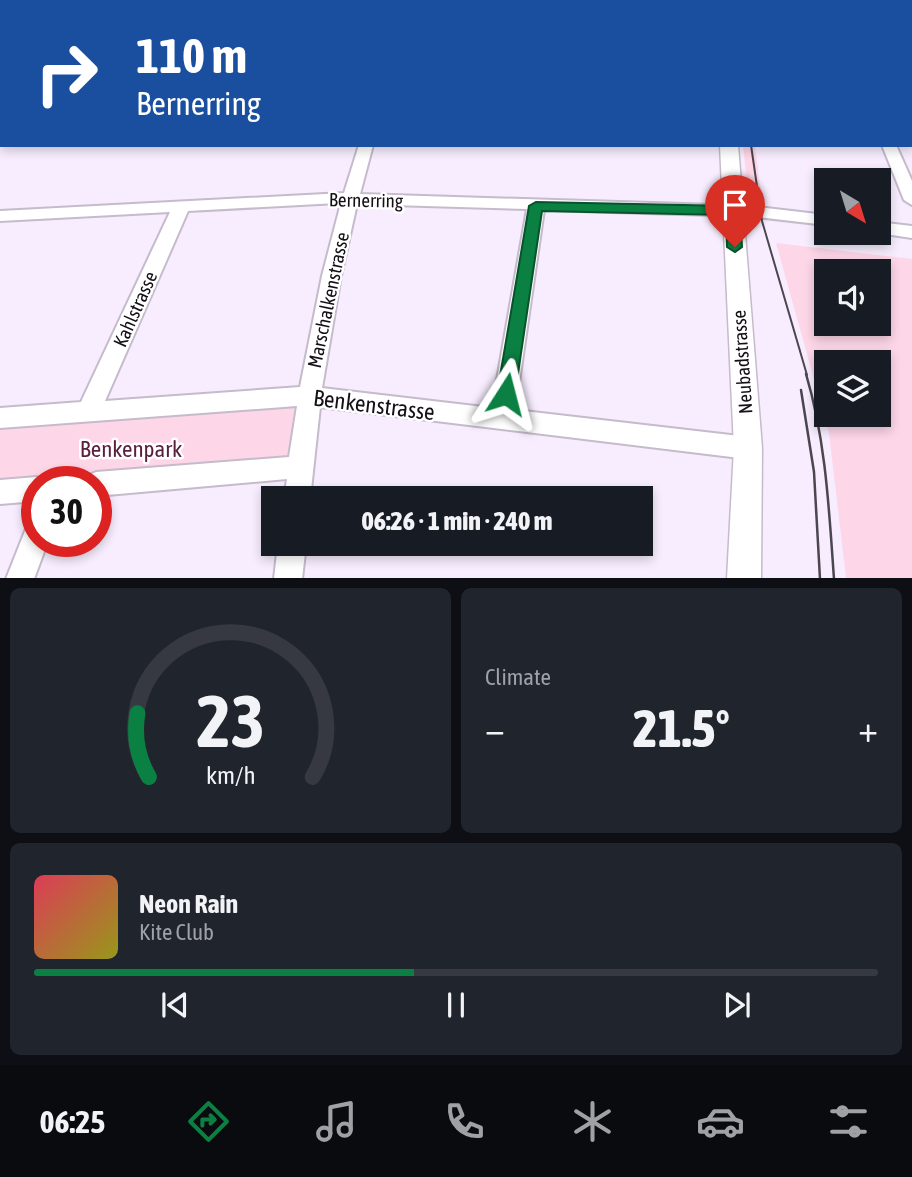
<!DOCTYPE html>
<meta charset="utf-8">
<style>
body{margin:0;font-family:"Asap Condensed",sans-serif;background:#20242c;color:#f1f3f6;height:100vh;display:flex;flex-direction:column;font-size:26px;white-space:nowrap}
*{box-sizing:border-box;margin:0}
p{font-size:23px;color:#9ea1a6}
.icon{flex:none;width:38px;height:38px;fill:none;stroke:currentColor;stroke-width:2;stroke-linecap:round;stroke-linejoin:round}
.map{position:relative;height:578px;overflow:hidden}
.drawer{display:flex;flex-direction:column;gap:10px;padding:10px;background:#0d0f14;flex:1}
.drawer>*{flex:none}
.banner{position:absolute;left:0px;top:0px;width:914px;height:147px;box-shadow:0 4px 10px #0003;background:#1a4fa0;color:#fff;overflow:hidden}
.needle{width:46px;rotate:142deg}
.controls{position:absolute;left:814px;top:168px;display:grid;gap:14px}
.controls a{display:grid;place-items:center;width:77px;height:77px;border-radius:0px;background:#171b24;box-shadow:0 4px 10px #0003;font-size:35px}
.speed{position:absolute;left:21px;top:466px;display:flex;gap:14px;font-size:35px;font-weight:700;text-align:center}
.speed>*{display:grid;place-content:center;width:91px;height:91px;border-radius:50%;background:#171b24;box-shadow:0 4px 10px #0003;line-height:1}
.speed .limit{border:10px solid #d22;background:#fff;color:#111}
.pin{position:absolute;display:grid;place-items:center;width:60px;height:60px;color:#fff;margin:-72px -30px;border-radius:50% 50% 50% 0;rotate:-45deg;box-shadow:0 0 7px #0007}
.pin .icon{rotate:45deg}
.me{position:absolute;width:77px;margin:-38px;rotate:9deg;stroke-linejoin:round;filter:drop-shadow(0 0 5px #0008)}
.turn{display:flex;align-items:center;gap:24px;height:147px;padding:0 21px;font-size:32px}
.turn .icon{width:91px;height:91px;stroke-width:2.5}
.turn b{display:block;font-size:49px;line-height:60px}
.big{font-size:52px;font-weight:800;line-height:1.1}
.drawer .tile{flex:1;display:flex;flex-direction:column;justify-content:center;gap:10px;min-width:0;padding:0 24px;border-radius:10px;background:#20242c}
.drawer .dial{align-items:center;gap:0}
.dial svg{height:182px;overflow:visible;fill:none;stroke:#363941;stroke-width:7;stroke-linecap:round;text-anchor:middle}
.dial text{fill:#f1f3f6;stroke:none}
.song{display:flex;align-items:center;gap:21px}
.cover{width:84px;height:84px;border-radius:10px;background:linear-gradient(135deg,hsl(350 70% 55%),hsl(60 70% 35%))}
.played{height:7px;border-radius:4px;background:linear-gradient(90deg,#0b8043 45%,#363941 45%)}
.keys{display:flex;justify-content:space-around;direction:ltr}
.heat{display:flex;justify-content:space-between;align-items:center;font-size:38px;direction:ltr}
.drawer .tiles{flex:1;display:grid;gap:10px;grid-template-columns:1fr 1fr}
.tile:last-child{grid-column:span 2}
.trip{position:absolute;left:261px;top:486px;width:392px;height:70px;border-radius:0px;background:#171b24;box-shadow:0 4px 10px #0003;font-weight:800;line-height:70px;text-align:center}
.tabs{display:flex;height:112px;justify-content:space-around;align-items:center;background:#090b0e;color:#9ea1a6}
.tabs .icon{width:49px;height:49px}
.tabs .active{color:#0b8043}
.tabs b{font-size:32px;color:#f1f3f6}
.map>svg:first-child{display:block}
.green{fill:#fdd6e7;fill-rule:evenodd}
.lines{fill:none;stroke-linecap:round;stroke-linejoin:round}
.stream{stroke:#8692bd;stroke-width:2.5}
.minor-casing{stroke:#c5bbcb;stroke-width:4}
.tertiary-casing{stroke:#c5bbcb;stroke-width:3}
.primary-casing{stroke:#ab7ba6;stroke-width:3}
.minor{fill:#fff;fill-rule:evenodd}
.tertiary{fill:#fff;fill-rule:evenodd}
.primary{fill:#fed2f8;fill-rule:evenodd}
.tram-far1{stroke:#4c464f;stroke-width:2}
.tram{stroke:#4c464f;stroke-width:2.5}
.route{fill:#0b8043;stroke:#07532c;stroke-width:2}
.labels{text-anchor:middle;stroke-width:5;stroke-linejoin:round;paint-order:stroke}
.street-label{font-size:19px;fill:#141016;stroke:#fff}
.near-street-label{font-size:23px;fill:#141016;stroke:#fff}
.near-park-label{font-size:23px;fill:#5a1e3e;stroke:#fff}
</style>
<div class="map">
<svg width="912" height="579" viewBox="0 0 912 579">
<rect width="100%" height="100%" fill="#f7edfe"/>
<path class="green" d="M743 145H755L762 203 749 201Z
M776 243 912 259V578H846L829 433ZM826 271H878V324H826ZM826 362H878V415H826Z
M303 397 294 474 37 481 0 498V420Z"/>
<g class="lines">
<path class="stream" d="M47 2 60 0"/>
<defs>
<path id="minor" d="M27 0H49L26 2Z
M230 0H240L241 2H231Z
M412 0H423L411 2Z
M610 0H620L621 2H611Z
M829 0H839V2H829Z
M0 3H2V9H0Z
M0 35H2L0 47Z
M0 73H2V81H0Z
M0 109H2V117H0Z
M359 145H373L360 194 748 206 826 215V225L748 216 544 210 515 410 748 437 757 440 760 448 757 456 748 459 320 407 310 499H284L287 479 96 496V481H85L87 476 96 472 289 457 297 406 0 428V408L81 402 170 212 0 221V211L344 193ZM338 203H341L322 276 300 387 105 401 188 211ZM357 204 527 209 492 408 322 388 341 276Z
M882 145H896L912 181V205L904 200Z
M878 222 912 226V238L878 233Z
M37 477 46 481H37V501L0 504V480Z
M37 522V541H48L34 579H6L27 526Z
M278 544H306L302 579H274Z"/>
<path id="tertiary" d="M718 0H730L717 2Z
M886 0H902L903 2H887Z
M720 145H738L762 448 761 579H727L734 448Z"/>
<path id="primary" d="M159 0H187L158 2Z
M478 0H504L505 2H479Z
M0 18H2V28H0Z"/>
</defs>
<use href="#minor" class="minor-casing"/>
<use href="#tertiary" class="tertiary-casing"/>
<use href="#primary" class="primary-casing"/>
<use href="#minor" class="minor"/>
<use href="#tertiary" class="tertiary"/>
<use href="#primary" class="primary"/>
<path class="tram-far1" d="M751 145 762 221 807 375"/>
<path class="tram" d="M806 374C826 441 829 510 834 579
M801 390 814 472 820 579"/>
</g>
<path class="route" d="M536 202 733 206 740 211 742 247 735 252 727 247 726 215 542 211 515 394 513 399 506 401 500 399 497 394 529 206Z"/>
<g class="labels">
<g class="street-label">
<text transform="translate(366 200) rotate(1)" y="7">Bernerring</text>
<text transform="translate(328 300) rotate(-78)" y="7">Marschalkenstrasse</text>
<text transform="translate(135 309) rotate(-66)" y="7">Kahlstrasse</text>
<text transform="translate(742 362) rotate(-94)" y="7">Neubadstrasse</text>
</g>
<g class="near-street-label">
<text transform="translate(374 405) rotate(7)" y="8">Benkenstrasse</text>
</g>
<g class="near-park-label">
<text x="131" y="457">Benkenpark</text>
</g>
</g>
</svg>
<div class="controls">
<a><svg class="needle" viewBox="-14 -14 28 28"><path d="M0-13l5 13h-10z" fill="#e53935"/><path d="M0 13l5-13h-10z" fill="#9ea1a6"/></svg></a>
<a><svg class="icon" aria-label="sound" viewBox="0 0 24 24"><path d="M4 9h4l5-4v14l-5-4H4zM17 9q2 3 0 6"/></svg></a>
<a><svg class="icon" aria-label="layers" viewBox="0 0 24 24"><path d="M12 4l9 5-9 5-9-5zM3 14l9 5 9-5"/></svg></a>
</div>
<div class="speed"><div class="limit">30</div></div>
<div class="pin" style="left:735px;top:247px;background:#d93025"><svg class="icon" aria-label="arrive" viewBox="0 0 24 24"><path d="M6 21V4h12l-3 4 3 4H6"/></svg></div>
<svg class="me" style="left:506px;top:394px" viewBox="-20 -20 40 40"><path d="M0-17L14 15 0 8-14 15z" fill="#0b8043" stroke="#fff" stroke-width="4"/></svg>
<div class="trip">06:26 · 1 min · 240 m</div>
<div class="banner">
<div class="turn"><svg class="icon" aria-label="right" viewBox="0 0 24 24"><path d="M7 20v-9h11M14 6l5 5-5 5"/></svg><div><b>110 m</b>Bernerring</div></div>
</div>
</div>
<section class="drawer">
<div class="tiles">
<div class="tile dial"><svg viewBox="0 0 100 80">
<path d="M14 69A42 42 0 1 1 86 69"/>
<path d="M14 69A42 42 0 0 1 9 41" stroke="#0b8043"/>
<text x="50" y="56" font-size="32" font-weight="700">23</text>
<text x="50" y="72" font-size="11">km/h</text>
</svg></div>
<div class="tile"><p>Climate</p>
<div class="heat"><a>−</a><b class="big">21.5°</b><a>+</a></div>
</div>
<div class="tile">
<div class="song"><i class="cover"></i><div><b>Neon Rain</b><p>Kite Club</p></div></div>
<div class="played"></div>
<div class="keys"><svg class="icon" aria-label="previous" viewBox="0 0 24 24"><path d="M18 5L8 12l10 7zM5 5v14"/></svg><svg class="icon" aria-label="pause" viewBox="0 0 24 24"><path d="M8 5v14M16 5v14"/></svg><svg class="icon" aria-label="next" viewBox="0 0 24 24"><path d="M6 5l10 7-10 7zM19 5v14"/></svg></div>
</div>
</div>
</section>
<nav class="tabs">
<b>06:25</b>
<svg class="icon active" aria-label="directions" viewBox="0 0 24 24"><path d="M12 3l9 9-9 9-9-9zM9 14v-3h6M13 9l2 2-2 2"/></svg>
<svg class="icon" aria-label="music" viewBox="0 0 24 24"><path d="M9 18V5l10-2v13"/><circle cx="6" cy="18" r="3"/><circle cx="16" cy="16" r="3"/></svg>
<svg class="icon" aria-label="phone" viewBox="0 0 24 24"><path d="M5 4h4l2 5-3 2q2 4 5 5l2-3 5 2v4C11 20 4 13 5 4z"/></svg>
<svg class="icon" aria-label="climate" viewBox="0 0 24 24"><path d="M12 3v18M4 7l16 10M4 17L20 7"/></svg>
<svg class="icon" aria-label="car" viewBox="0 0 24 24"><path d="M5 17H2v-5l4-1 3-4h7l3 4 3 1v5h-3M9 17h6M6 11h13"/><circle cx="7" cy="17" r="2"/><circle cx="17" cy="17" r="2"/></svg>
<svg class="icon" aria-label="filters" viewBox="0 0 24 24"><path d="M4 7h16M4 17h16"/><circle cx="9" cy="7" r="2"/><circle cx="15" cy="17" r="2"/></svg>
</nav>
